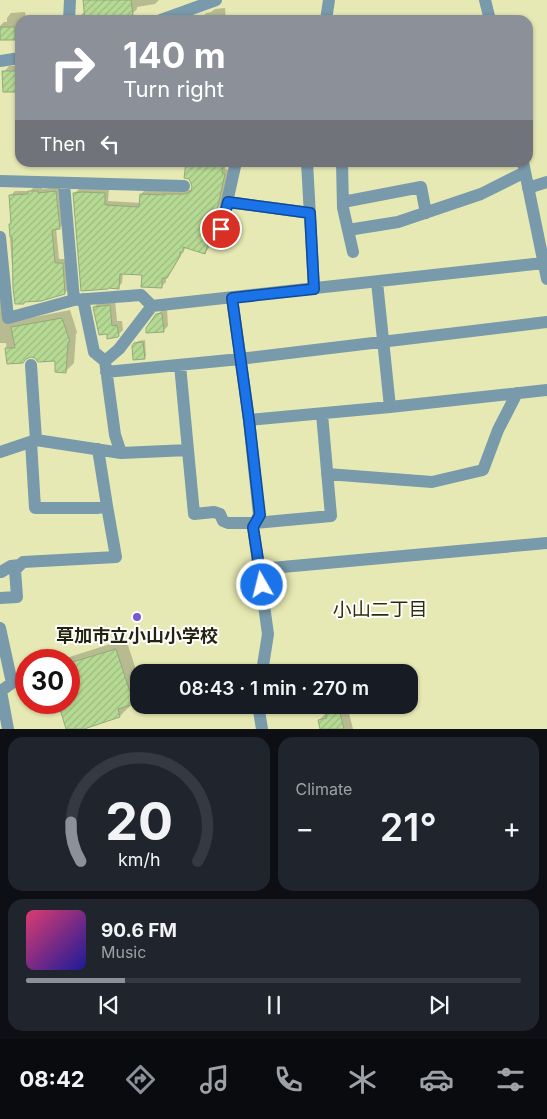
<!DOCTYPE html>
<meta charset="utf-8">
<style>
body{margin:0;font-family:Inter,"Noto Sans JP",sans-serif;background:#20242c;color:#f1f3f6;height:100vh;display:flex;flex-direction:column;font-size:19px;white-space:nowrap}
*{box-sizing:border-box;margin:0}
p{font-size:16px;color:#9ea1a6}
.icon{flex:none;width:28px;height:28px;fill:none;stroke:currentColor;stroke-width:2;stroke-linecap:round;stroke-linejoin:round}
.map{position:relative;height:729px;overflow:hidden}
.panel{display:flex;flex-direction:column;gap:8px;padding:8px;background:#0d0f14;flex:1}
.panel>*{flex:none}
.top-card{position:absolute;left:15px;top:15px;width:518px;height:152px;border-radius:15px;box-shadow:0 1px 4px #0004;background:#8c9099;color:#fff;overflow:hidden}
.speed{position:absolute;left:15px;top:649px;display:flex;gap:10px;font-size:25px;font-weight:700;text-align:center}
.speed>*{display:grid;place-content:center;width:65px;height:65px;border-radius:50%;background:#171b24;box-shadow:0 1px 4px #0004;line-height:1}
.speed .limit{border:8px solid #d22;background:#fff;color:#111}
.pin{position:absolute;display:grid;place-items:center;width:42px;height:42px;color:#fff;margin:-21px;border:2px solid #fff;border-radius:50%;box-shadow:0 1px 5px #0007}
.me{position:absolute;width:55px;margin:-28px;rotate:352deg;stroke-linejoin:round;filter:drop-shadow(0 0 4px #0008)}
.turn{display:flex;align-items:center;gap:18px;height:105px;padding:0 25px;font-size:22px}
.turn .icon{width:65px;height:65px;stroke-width:2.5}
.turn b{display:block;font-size:35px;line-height:42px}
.then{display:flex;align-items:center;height:48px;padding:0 25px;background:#0003;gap:10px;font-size:19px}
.big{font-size:38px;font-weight:600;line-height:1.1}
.panel .widget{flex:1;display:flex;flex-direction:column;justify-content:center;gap:8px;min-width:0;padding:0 18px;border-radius:15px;background:#20242c}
.panel .dial{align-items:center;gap:0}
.dial svg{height:130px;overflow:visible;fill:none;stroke:#363941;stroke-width:7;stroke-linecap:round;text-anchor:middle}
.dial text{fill:#f1f3f6;stroke:none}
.song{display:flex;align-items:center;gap:15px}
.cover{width:60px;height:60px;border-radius:8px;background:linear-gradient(135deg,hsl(340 70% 55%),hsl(240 70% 35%))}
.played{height:5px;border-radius:2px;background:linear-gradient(90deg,#8c9099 20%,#363941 20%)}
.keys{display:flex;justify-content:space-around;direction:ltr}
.heat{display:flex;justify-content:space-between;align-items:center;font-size:28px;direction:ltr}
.panel .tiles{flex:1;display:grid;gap:8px;grid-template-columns:1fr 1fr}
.widget:last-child{grid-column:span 2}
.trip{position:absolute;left:130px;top:664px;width:288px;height:50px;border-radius:15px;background:#171b24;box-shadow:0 1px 4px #0004;font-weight:600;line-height:50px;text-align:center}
.tab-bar{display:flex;height:80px;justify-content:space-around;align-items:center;background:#090b0e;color:#9ea1a6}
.tab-bar .icon{width:35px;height:35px}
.tab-bar .current{color:#8c9099}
.tab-bar b{font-size:22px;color:#f1f3f6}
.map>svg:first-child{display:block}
.shadow{fill:#0003}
.building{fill:url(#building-hatch);stroke:#92aa7c}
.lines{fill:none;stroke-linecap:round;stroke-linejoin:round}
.minor{stroke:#789aab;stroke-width:12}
.route-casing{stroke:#114b97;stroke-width:12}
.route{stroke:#1a73e8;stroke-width:9}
.poi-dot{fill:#7659d3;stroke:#fff;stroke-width:2}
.labels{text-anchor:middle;stroke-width:4;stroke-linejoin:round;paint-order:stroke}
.poi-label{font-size:18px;font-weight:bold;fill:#23230f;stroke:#fff}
.neighbourhood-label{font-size:19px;fill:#2e2f09;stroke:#fff}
</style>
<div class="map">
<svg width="547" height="729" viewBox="0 0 547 729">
<defs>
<pattern id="building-hatch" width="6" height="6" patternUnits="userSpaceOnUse" patternTransform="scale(1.25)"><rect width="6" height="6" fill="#b6da94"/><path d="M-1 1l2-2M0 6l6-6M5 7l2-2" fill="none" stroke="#9cbb7e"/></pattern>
</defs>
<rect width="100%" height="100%" fill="#e6e9b3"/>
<path class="shadow" d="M84 0H159L155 4 137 7V9L132 14 103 18 104 20H79V17L84 12H86Z
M225 8 226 20H203L202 18 206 13 211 12 215 9Z
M25 12 26 19H65V20H20V38L0 39V26L4 22H7V18L11 13Z
M9 66H20V91H4V72Z
M184 162H226L225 169 229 170 221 204 217 208H215L206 234 213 236 209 248 205 253 186 247 171 272 166 277V282L161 287 143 274 123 273 122 283 118 287 74 194 79 189H109L108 201 141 203V194L145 190H190L193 189 187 165H184Z
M34 187H42V189L60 187 64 224 59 228H56L59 259H67L69 288 65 293 26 301 24 303 14 265H12L10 238 11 236 12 223 10 196 15 191H30Z
M0 296H3L4 323 70 310 77 332 76 334 74 363 66 371 57 360 31 356 8 363 6 343H0Z
M115 301 117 321H122L123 330 117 336 108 332 94 307 99 302Z
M163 309H167L168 326 163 331 157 315Z
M145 340 146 356 144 358 133 346 138 341Z
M126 639 139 679V697L133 703 130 704V706L120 716 79 729H68L69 660H60Z
M334 705H347L353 729H321L319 720Z"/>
<path class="building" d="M83 0H131L133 15 99 20H85Z
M0 27H15V40H0Z
M2 71H19V92H3Z
M186 162H223L222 173 225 174 217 210 213 209 203 238 209 240 205 254 183 247V252H180V256L167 278H162V288L141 287 142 275 120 274 119 289 108 288V289L81 291 73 193 83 192 105 193V205L139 207 140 194 163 195V194H184L187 193 191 191 192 187 191 183 189 179 184 178Z
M28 191H38V193L56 191 60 229 52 230 55 263H63L65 294 41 301 24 302V304H15L13 288 12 237H10L9 224H11L9 195 28 194Z
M110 305 112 326 117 325 119 336 118 337 107 339V334L99 335 93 307Z
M162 313 164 332 146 333V328L156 314Z
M62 318 70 342H68L66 373 55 372V361L38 362 35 358 31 357 26 359 23 363 7 364 5 348H15L11 327Z
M143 342 145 359 133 360 132 346 134 343Z
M116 649 134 704 118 709 120 717 84 729H66L58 702H69V663Z
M339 709 344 729H320L318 720 327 718 325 712Z"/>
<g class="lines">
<path class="minor" d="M485 0 490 20
M69 20 70 0
M161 20 216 0
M326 20 329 0
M0 61 20 58
M307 162 314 289
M342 162 343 208 353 252
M523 162 547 279
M0 181 184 186
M64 184 74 300
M528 188 547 182
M228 202 310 213
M343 202 421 187 426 213
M221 229 236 162
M348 230 398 222 481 194 525 172
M0 237 8 318 74 300 141 295 152 306 543 263
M377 282 390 407
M232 298 249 420 259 515 253 527 268 634 262 672
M83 299 94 352 105 361 115 435 121 453
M105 361 119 349 152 306
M31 365 36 440
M180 365 194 514 214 512 220 514 223 521 228 523H255L331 516 322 414
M106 372 240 359 547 322
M249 420 390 407 547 390
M31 442 35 508H98L107 506 98 449
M0 452 36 440 121 453 188 450
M327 474 432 482 483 470 498 430 517 393
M260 569 547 543
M1 572 11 566 20 565
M0 598 17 597 15 570 23 562 116 557 107 506
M0 628 12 683 1 691 8 729
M258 705 262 729"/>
</g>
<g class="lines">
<defs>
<path id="route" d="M221 229 228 202 310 213 314 289 232 298 249 420 260 515 253 527 262 585"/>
</defs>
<use href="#route" class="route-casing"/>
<use href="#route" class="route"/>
</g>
<circle class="poi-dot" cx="137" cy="617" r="5"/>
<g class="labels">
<g class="poi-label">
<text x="137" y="642">草加市立小山小学校</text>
</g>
<g class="neighbourhood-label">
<text x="380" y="616">小山二丁目</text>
</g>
</g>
</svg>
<div class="speed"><div class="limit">30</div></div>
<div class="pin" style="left:221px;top:229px;background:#d93025"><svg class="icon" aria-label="arrive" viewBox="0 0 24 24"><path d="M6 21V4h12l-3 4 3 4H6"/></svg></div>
<svg class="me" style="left:262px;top:585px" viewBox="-20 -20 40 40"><circle r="17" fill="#1a73e8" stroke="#fff" stroke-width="3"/><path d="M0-11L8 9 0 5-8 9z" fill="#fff"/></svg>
<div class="trip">08:43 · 1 min · 270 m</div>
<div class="top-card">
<div class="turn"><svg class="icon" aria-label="right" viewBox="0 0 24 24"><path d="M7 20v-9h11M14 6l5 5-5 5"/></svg><div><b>140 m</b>Turn right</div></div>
<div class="then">Then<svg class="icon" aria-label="left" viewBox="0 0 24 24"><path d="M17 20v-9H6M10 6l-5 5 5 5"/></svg></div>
</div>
</div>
<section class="panel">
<div class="tiles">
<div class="widget dial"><svg viewBox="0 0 100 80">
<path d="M14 69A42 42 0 1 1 86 69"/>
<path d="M14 69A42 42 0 0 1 8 45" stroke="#8c9099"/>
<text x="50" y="56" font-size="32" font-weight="700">20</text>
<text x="50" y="72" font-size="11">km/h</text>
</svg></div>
<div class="widget"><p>Climate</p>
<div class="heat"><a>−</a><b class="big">21°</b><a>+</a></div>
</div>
<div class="widget">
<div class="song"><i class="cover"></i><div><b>90.6 FM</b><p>Music</p></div></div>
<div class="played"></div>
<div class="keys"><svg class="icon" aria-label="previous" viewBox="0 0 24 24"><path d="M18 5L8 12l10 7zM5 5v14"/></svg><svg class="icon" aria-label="pause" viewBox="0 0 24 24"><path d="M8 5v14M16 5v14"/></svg><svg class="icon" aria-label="next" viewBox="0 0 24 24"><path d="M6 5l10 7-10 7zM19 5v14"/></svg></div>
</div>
</div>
</section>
<nav class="tab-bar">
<b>08:42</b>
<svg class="icon current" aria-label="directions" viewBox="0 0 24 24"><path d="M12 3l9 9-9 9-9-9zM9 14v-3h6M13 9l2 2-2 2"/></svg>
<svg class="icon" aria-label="music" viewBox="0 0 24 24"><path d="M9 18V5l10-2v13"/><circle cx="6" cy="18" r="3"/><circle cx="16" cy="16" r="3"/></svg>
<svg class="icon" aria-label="phone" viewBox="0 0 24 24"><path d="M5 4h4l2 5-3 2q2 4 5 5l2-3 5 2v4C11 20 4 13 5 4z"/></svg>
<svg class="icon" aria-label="climate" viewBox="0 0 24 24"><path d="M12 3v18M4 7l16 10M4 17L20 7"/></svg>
<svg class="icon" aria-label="car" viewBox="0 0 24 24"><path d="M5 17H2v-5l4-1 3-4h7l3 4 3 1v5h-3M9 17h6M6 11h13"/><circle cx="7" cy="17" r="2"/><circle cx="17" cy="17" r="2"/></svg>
<svg class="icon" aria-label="filters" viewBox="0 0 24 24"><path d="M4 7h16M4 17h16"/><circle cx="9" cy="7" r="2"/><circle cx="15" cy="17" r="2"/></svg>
</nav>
